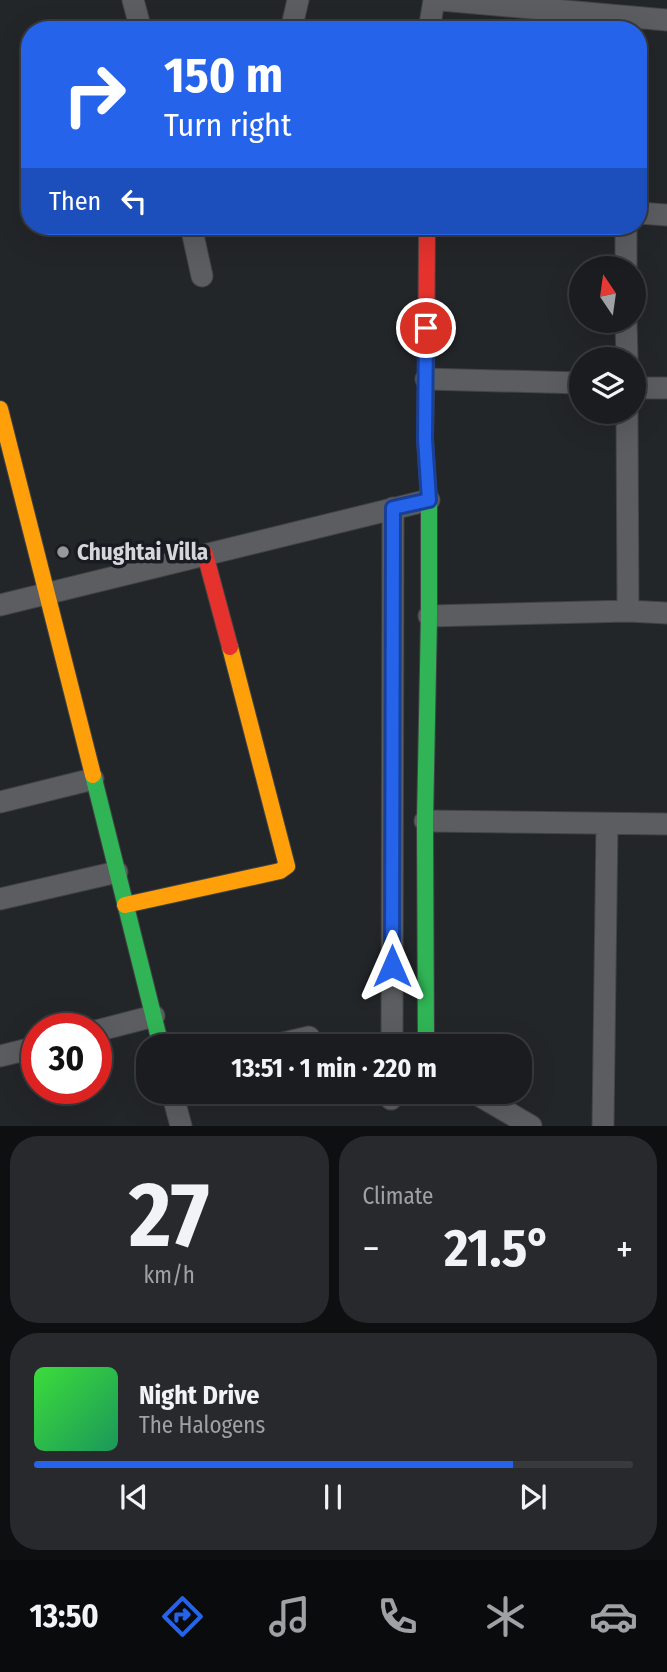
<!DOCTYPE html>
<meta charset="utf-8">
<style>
body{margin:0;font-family:"Fira Sans Condensed",sans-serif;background:#27292c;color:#f1f3f6;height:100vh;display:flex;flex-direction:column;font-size:26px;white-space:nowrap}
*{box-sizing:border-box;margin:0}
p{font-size:23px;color:#9fa1a4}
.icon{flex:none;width:38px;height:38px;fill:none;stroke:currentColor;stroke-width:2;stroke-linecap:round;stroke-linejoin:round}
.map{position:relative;height:1126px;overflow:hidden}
.sheet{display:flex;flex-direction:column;gap:10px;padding:10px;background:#0e0f11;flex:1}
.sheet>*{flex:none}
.guide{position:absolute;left:21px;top:21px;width:626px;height:214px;border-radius:28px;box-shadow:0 7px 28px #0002,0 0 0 2px #383a3d;background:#2563eb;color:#fff;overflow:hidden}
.needle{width:46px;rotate:347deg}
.tools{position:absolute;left:569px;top:256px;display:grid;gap:14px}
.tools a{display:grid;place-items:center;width:77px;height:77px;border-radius:50%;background:#1a1c1f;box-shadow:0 7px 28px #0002,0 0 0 2px #383a3d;font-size:35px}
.speed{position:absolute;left:21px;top:1013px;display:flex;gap:14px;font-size:35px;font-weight:700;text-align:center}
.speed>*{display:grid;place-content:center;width:91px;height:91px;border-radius:50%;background:#1a1c1f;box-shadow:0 7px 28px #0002,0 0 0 2px #383a3d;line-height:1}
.speed .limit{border:10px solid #d22;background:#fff;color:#111}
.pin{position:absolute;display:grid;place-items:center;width:60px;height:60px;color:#fff;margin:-30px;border:4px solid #fff;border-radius:50%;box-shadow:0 2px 7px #0007}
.me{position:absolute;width:77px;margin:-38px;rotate:0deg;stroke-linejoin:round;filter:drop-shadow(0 0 5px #0008)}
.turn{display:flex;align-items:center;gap:24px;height:147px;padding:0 28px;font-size:32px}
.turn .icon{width:91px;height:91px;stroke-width:2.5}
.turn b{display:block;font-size:49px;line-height:60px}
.then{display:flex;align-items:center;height:66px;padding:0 28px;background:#0003;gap:14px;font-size:26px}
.big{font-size:52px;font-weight:700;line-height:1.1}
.sheet .tile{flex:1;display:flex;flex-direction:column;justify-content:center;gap:10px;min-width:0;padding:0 24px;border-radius:28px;background:#27292c}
.sheet .dial{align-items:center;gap:0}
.dial b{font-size:91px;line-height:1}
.song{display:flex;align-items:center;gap:21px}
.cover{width:84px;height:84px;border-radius:10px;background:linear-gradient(135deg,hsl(120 70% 55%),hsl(150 70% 35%))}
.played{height:7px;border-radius:4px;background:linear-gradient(90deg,#2563eb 80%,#383a3d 80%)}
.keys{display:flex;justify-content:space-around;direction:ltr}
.heat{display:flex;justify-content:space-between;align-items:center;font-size:38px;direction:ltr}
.sheet .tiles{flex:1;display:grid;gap:10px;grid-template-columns:1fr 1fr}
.tile:last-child{grid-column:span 2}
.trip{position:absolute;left:136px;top:1034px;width:396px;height:70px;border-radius:28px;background:#1a1c1f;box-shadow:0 7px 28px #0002,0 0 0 2px #383a3d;font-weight:700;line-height:70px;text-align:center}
.tabs{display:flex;height:112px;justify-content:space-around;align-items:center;background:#0a0b0c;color:#9fa1a4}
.tabs .icon{width:49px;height:49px}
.tabs .on{color:#2563eb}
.tabs b{font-size:32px;color:#f1f3f6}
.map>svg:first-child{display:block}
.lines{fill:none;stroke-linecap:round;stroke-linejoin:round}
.street-casing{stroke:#414346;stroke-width:23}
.fast-casing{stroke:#414346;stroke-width:18}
.slow-casing{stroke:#414346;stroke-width:18}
.jam-casing{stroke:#414346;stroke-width:18}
.street{stroke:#5b5d60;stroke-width:21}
.fast{stroke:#30b455;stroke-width:16}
.slow{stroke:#ff9f0a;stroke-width:16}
.jam{stroke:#e5322d;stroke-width:16}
.route-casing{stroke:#184099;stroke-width:18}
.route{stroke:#2563eb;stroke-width:12}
.poi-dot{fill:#96989c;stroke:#181b21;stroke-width:2.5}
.labels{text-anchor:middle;stroke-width:7;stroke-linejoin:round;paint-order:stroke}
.poi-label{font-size:23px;font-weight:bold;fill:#d4d6da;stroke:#181b21;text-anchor:start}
</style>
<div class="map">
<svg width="667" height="1126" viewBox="0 0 667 1126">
<rect width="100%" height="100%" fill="#232629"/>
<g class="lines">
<defs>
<path id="street" d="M133 0 141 30
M441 0 667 20
M291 30 298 0
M429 30 434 0
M639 213 667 215
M191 226 202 276
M626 226V268
M626 320 627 359
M426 379 581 383
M634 385 645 388H667
M627 411 628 611
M0 605 429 500
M429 616 628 611 667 613
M0 802 93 779
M425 821 667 824
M0 899 117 872
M96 1031 154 1016
M271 1046 309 1037
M392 1046 393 508
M0 1056 37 1047
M172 1092 181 1126
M473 1092 531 1126
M391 1099V1092
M603 1126 607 824"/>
<path id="fast" d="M426 385 425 439 429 500V616L425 821 426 1046
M93 775 161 1046"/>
<path id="slow" d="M0 409 93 775
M125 905 280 871 287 866 230 647"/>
<path id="jam" d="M426 385 427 226
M205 554 230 647"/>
</defs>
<use href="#street" class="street-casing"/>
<use href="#fast" class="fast-casing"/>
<use href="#slow" class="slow-casing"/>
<use href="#jam" class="jam-casing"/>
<use href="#street" class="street"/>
<use href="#fast" class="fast"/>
<use href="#slow" class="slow"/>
<use href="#jam" class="jam"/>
</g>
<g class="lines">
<defs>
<path id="route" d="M392 966 393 508 429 500 425 439 426 328"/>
</defs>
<use href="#route" class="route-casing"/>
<use href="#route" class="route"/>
</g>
<circle class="poi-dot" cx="63" cy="552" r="7"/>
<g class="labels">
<g class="poi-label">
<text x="77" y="560">Chughtai Villa</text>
</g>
</g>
</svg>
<div class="tools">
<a><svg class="needle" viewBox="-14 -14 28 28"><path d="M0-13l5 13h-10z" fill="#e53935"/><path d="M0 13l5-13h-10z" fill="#9fa1a4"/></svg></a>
<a><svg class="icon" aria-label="layers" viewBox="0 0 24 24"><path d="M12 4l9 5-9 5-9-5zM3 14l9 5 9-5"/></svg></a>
</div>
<div class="speed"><div class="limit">30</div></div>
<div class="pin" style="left:426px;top:328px;background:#d93025"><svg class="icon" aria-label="arrive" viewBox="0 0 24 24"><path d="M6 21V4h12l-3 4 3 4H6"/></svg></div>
<svg class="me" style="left:392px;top:966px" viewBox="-20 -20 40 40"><path d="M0-17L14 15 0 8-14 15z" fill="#2563eb" stroke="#fff" stroke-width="4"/></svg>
<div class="trip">13:51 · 1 min · 220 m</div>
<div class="guide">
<div class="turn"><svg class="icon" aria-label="right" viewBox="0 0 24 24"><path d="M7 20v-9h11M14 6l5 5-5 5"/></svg><div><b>150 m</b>Turn right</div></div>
<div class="then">Then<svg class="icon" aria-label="left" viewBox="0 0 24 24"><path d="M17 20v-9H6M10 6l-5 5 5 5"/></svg></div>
</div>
</div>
<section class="sheet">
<div class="tiles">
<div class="tile dial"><b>27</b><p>km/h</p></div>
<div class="tile"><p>Climate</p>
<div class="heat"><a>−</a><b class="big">21.5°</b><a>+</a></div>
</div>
<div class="tile">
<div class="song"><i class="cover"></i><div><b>Night Drive</b><p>The Halogens</p></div></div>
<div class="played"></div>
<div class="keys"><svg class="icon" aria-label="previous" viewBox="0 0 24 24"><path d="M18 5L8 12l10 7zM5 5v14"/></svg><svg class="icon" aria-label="pause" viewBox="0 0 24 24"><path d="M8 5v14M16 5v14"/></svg><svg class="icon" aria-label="next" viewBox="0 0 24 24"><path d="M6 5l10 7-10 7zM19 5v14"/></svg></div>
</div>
</div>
</section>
<nav class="tabs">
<b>13:50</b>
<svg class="icon on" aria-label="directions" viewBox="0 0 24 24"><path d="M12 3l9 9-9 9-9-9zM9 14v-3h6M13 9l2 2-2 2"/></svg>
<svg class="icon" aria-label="music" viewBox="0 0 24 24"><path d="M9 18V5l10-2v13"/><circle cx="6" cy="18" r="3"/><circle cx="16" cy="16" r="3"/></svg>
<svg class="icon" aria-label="phone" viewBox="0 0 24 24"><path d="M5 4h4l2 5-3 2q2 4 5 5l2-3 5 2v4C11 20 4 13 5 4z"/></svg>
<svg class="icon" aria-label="climate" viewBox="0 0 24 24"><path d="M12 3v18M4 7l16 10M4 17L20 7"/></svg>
<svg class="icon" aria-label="car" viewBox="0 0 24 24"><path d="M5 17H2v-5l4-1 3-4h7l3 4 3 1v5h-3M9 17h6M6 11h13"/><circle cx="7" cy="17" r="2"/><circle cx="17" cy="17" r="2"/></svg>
</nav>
